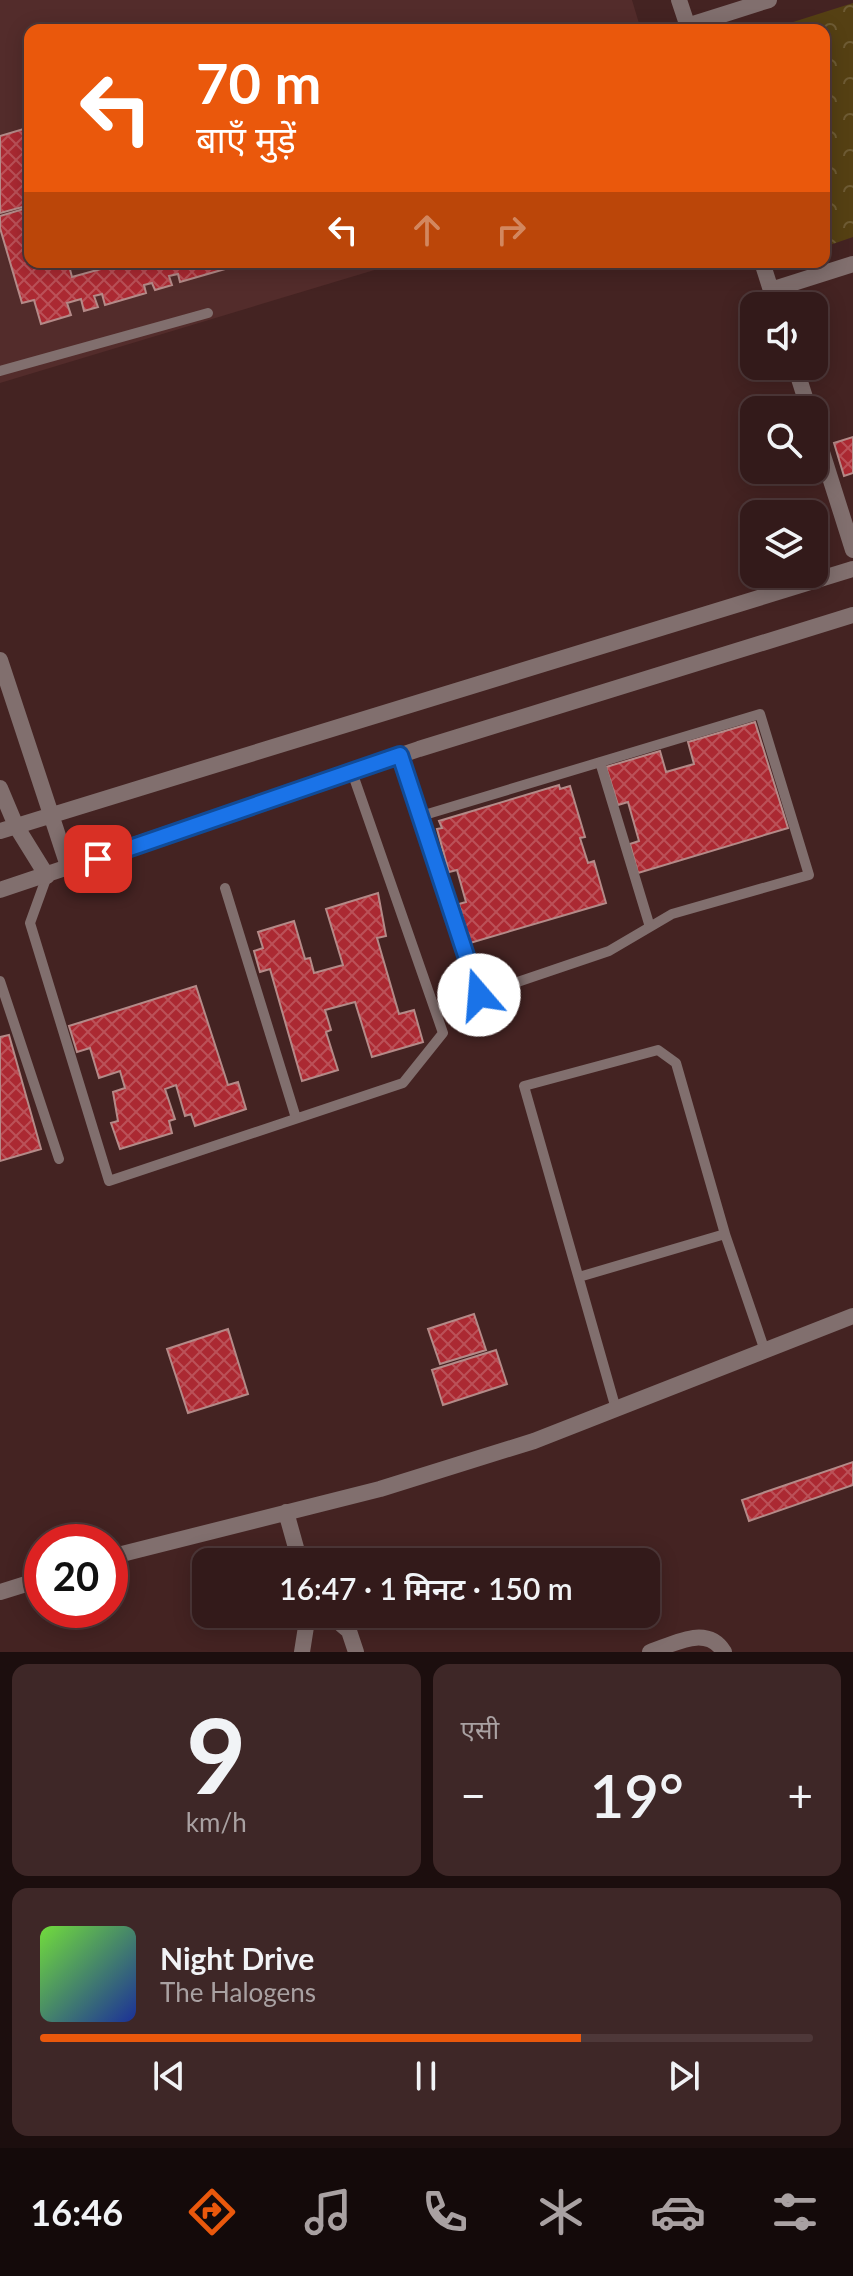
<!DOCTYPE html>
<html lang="hi">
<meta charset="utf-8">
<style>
body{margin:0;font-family:Lato,"Noto Sans Devanagari",sans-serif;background:#3e2727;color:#f1f3f6;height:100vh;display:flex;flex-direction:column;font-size:30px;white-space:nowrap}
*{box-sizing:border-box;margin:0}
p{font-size:26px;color:#a9a1a2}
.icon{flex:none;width:44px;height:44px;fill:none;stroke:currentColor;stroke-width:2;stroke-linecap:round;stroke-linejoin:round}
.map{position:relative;height:1652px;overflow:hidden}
.panel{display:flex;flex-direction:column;gap:12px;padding:12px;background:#1c0e0e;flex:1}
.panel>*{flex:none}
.hud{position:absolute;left:24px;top:24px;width:806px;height:244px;border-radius:16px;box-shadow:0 4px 20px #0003,0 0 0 2px #4e3839;background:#ea580c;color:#fff;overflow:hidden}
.buttons{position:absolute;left:740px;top:292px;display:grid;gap:16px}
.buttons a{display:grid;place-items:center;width:88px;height:88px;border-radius:16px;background:#331a1a;box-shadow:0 4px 20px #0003,0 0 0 2px #4e3839;font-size:40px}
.speed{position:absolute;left:24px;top:1524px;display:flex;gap:16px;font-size:40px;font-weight:700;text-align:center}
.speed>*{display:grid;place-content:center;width:104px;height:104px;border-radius:50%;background:#331a1a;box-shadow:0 4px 20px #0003,0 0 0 2px #4e3839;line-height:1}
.speed .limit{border:12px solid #d22;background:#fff;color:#111}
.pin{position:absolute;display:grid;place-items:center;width:68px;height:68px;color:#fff;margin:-34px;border-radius:16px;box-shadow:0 4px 12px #0006}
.me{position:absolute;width:88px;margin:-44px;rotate:342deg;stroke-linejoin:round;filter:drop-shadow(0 0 6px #0008)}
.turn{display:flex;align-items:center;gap:28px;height:168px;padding:0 40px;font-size:36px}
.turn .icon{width:104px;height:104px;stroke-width:2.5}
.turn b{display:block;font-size:56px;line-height:68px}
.lanes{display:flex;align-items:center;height:76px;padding:0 40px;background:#0003;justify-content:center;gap:40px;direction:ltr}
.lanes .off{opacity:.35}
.big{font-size:60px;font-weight:600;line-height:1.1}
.panel .tile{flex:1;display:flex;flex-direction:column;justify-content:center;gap:12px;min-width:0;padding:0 28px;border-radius:16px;background:#3e2727}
.panel .dial{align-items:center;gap:0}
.dial b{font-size:104px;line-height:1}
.song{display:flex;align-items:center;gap:24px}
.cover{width:96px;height:96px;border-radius:12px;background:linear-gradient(135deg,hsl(100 70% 55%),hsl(230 70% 35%))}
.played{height:8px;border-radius:4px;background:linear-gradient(90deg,#ea580c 70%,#4e3839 70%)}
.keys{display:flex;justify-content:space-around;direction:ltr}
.heat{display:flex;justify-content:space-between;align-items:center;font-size:44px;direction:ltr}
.panel .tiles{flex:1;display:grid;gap:12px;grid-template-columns:1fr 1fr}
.tile:last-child{grid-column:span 2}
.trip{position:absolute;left:192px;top:1548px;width:468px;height:80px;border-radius:16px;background:#331a1a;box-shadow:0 4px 20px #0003,0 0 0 2px #4e3839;font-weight:600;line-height:80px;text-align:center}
.menu{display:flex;height:128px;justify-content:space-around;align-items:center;background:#140a0a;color:#a9a1a2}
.menu .icon{width:56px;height:56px}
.menu .on{color:#ea580c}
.menu b{font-size:36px;color:#f1f3f6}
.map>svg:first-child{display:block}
.built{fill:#532c2b}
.park{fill:url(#park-crowns)}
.building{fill:url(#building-cross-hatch);stroke:#b48a88;stroke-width:2}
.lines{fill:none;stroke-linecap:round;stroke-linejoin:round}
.service{stroke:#816f6e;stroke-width:10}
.minor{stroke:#816f6e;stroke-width:16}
.tertiary{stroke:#816f6e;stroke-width:16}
.route-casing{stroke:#114b97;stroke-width:20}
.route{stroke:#1a73e8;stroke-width:14}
</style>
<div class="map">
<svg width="853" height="1652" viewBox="0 0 853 1652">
<defs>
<pattern id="park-crowns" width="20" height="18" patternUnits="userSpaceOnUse" patternTransform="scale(2)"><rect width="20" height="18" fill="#554013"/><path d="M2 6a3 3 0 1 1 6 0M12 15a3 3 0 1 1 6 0" fill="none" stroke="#6e5b34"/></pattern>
<pattern id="building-cross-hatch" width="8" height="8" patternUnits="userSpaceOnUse" patternTransform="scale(2)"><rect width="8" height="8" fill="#ab2932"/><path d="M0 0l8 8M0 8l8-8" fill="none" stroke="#bb5158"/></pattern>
</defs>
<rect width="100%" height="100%" fill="#442322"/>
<path class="built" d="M0 0H632L641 30H30V262H401L0 383Z"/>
<path class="park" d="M853 3V237L824 247V30H768Z"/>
<path class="building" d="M30 127V205L0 213V136Z
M30 207V262H68L72 277 126 262H222L225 269 180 282 178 274 169 276 172 285 155 290 152 283 144 285 146 293 105 305 102 294 94 296 98 307 84 311 81 299 67 303 71 315 41 324 34 300 22 303 0 228V216Z
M853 437V473L844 476 834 443Z
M755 722 788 828 638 873 630 844 639 841 628 802 618 805 606 767 660 751 666 772 694 764 688 742Z
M559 785 560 789 570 786 585 837 580 838 588 863 594 861 606 903 470 943 459 904 466 902 457 870 449 872 437 829 442 828 439 821Z
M378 893 386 936 377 938 399 1014 414 1010 423 1042 372 1057 355 1002 325 1010 331 1030 326 1032 338 1070 302 1081 270 969 260 972 254 951 263 948 258 932 294 921 305 959 310 958 314 973 343 965 326 909Z
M196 986 228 1085 238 1082 246 1109 195 1126 191 1114 185 1116 176 1085 165 1089 175 1119 169 1121 172 1133 120 1149 111 1123 118 1121 113 1092 125 1088 120 1071 99 1078 90 1048 77 1052 69 1026Z
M9 1035 41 1149 0 1161V1037Z
M474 1314 486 1350 440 1364 428 1329Z
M228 1329 248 1394 188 1413 167 1349Z
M496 1350 507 1384 443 1405 432 1370Z
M853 1462V1485L749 1521 742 1500Z"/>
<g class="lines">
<path class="service" d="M0 371 208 313
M400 755 479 995 609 951 672 914 809 875 760 714 421 816
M600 762 650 927
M47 876 30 923 109 1181 403 1083 443 1033 352 772
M225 888 296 1118
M0 981 59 1159
M725 1234 765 1351
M579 1277 725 1234 676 1063 658 1050 524 1086 616 1409"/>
<path class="minor" d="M679 0 689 30
M687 26 769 0
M762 262 776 306
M771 290 853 264
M795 366 809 410
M814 427 853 550
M286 1512 300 1562
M110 1557 380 1489 534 1441 853 1316
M0 1592 42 1579
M329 1614 349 1631 356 1652
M302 1652 308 1614
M650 1652C674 1644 707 1624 724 1652"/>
<path class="tertiary" d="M0 660 69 869
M0 788 16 826 47 876
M0 831 853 569
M0 890 419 749 853 615"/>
</g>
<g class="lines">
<defs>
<path id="route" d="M98 859 400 755 479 995"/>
</defs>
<use href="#route" class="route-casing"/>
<use href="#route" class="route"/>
</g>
</svg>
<div class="buttons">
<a><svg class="icon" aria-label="sound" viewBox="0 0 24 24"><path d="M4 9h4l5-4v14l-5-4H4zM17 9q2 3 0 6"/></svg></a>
<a><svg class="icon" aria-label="search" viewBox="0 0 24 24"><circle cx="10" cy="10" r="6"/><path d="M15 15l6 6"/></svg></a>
<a><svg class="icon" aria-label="layers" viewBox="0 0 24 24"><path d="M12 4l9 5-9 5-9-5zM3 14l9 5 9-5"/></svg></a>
</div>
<div class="speed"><div class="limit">20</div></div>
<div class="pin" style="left:98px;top:859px;background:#d93025"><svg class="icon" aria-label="arrive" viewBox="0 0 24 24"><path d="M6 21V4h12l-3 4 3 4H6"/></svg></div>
<svg class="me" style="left:479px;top:995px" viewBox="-20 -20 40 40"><circle r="19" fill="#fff"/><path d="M0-13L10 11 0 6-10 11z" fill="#1a73e8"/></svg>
<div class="trip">16:47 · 1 मिनट · 150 m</div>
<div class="hud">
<div class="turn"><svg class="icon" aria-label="left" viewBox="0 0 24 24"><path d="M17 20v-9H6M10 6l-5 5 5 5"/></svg><div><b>70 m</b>बाएँ मुड़ें</div></div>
<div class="lanes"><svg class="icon" aria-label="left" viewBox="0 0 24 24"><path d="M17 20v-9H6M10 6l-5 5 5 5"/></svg><svg class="icon off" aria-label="ahead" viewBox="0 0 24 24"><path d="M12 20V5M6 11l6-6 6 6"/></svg><svg class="icon off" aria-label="right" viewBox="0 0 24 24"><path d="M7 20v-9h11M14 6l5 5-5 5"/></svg></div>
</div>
</div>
<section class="panel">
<div class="tiles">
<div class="tile dial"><b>9</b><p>km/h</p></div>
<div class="tile"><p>एसी</p>
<div class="heat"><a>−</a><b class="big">19°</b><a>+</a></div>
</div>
<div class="tile">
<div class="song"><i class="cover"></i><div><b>Night Drive</b><p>The Halogens</p></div></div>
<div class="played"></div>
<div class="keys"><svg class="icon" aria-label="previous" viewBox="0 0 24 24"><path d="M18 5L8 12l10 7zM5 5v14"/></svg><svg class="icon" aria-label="pause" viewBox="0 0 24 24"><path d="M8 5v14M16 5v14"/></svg><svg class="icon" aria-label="next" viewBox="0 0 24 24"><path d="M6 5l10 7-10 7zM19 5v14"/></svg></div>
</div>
</div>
</section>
<nav class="menu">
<b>16:46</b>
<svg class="icon on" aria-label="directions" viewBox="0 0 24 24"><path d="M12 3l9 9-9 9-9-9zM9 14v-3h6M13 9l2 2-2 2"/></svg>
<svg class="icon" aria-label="music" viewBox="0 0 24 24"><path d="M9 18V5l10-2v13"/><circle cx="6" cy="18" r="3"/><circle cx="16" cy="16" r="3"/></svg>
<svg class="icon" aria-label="phone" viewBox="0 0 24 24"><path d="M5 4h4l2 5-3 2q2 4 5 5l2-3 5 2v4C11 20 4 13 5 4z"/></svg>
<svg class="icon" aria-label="climate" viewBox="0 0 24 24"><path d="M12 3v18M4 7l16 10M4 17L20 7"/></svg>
<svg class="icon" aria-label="car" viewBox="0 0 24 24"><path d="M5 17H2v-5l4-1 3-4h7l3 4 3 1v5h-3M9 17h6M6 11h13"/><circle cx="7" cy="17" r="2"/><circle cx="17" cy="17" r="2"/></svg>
<svg class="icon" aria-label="filters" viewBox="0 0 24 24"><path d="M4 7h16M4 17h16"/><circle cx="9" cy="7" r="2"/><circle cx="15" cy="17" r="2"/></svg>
</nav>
